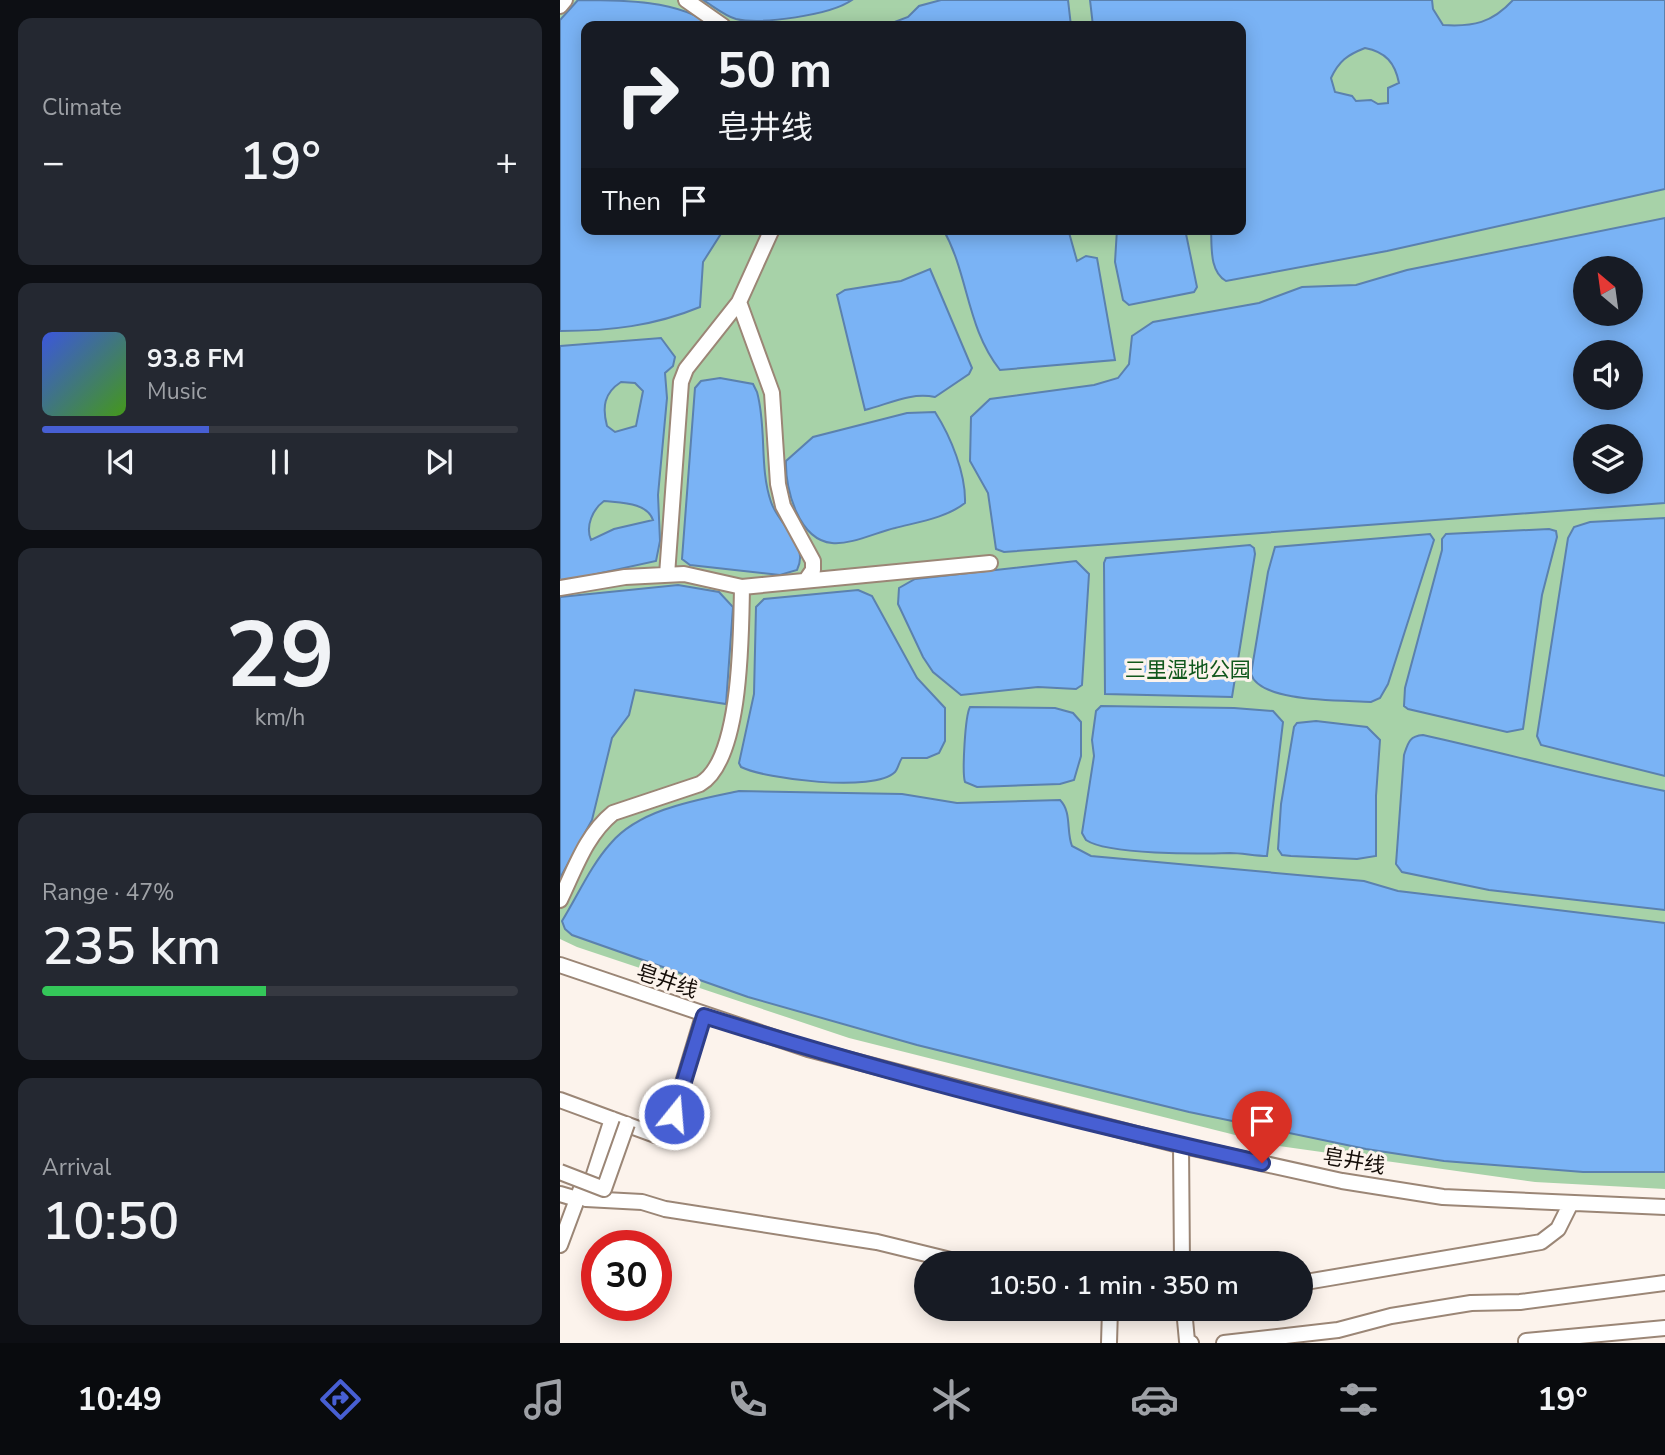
<!DOCTYPE html>
<meta charset="utf-8">
<style>
body{margin:0;font-family:"Nunito Sans","Noto Sans SC",sans-serif;background:#242831;color:#f1f3f6;height:100vh;display:flex;flex-direction:column;font-size:26px;white-space:nowrap}
*{box-sizing:border-box;margin:0}
p{font-size:23px;color:#9ea1a6}
.icon{flex:none;width:38px;height:38px;fill:none;stroke:currentColor;stroke-width:2;stroke-linecap:round;stroke-linejoin:round}
.map{position:relative;flex:1;overflow:hidden}
.panel{display:flex;flex-direction:column;gap:18px;padding:18px;background:#0d0f14;width:560px}
.panel>*{flex:none}
.hud{position:absolute;left:21px;top:21px;width:665px;height:214px;border-radius:14px;box-shadow:0 4px 18px #0003;background:#171b24;color:#f1f3f6;overflow:hidden}
.needle{width:46px;rotate:331deg}
.controls{position:absolute;left:1013px;top:256px;display:grid;gap:14px}
.controls a{display:grid;place-items:center;width:70px;height:70px;border-radius:50%;background:#171b24;box-shadow:0 4px 18px #0003;font-size:35px}
.speed{position:absolute;left:21px;top:1230px;display:flex;gap:14px;font-size:35px;font-weight:700;text-align:center}
.speed>*{display:grid;place-content:center;width:91px;height:91px;border-radius:50%;background:#171b24;box-shadow:0 4px 18px #0003;line-height:1}
.speed .limit{border:10px solid #d22;background:#fff;color:#111}
.pin{position:absolute;display:grid;place-items:center;width:60px;height:60px;color:#fff;margin:-72px -30px;border-radius:50% 50% 50% 0;rotate:-45deg;box-shadow:0 0 7px #0007}
.pin .icon{rotate:45deg}
.me{position:absolute;width:77px;margin:-38px;rotate:17deg;stroke-linejoin:round;filter:drop-shadow(0 0 5px #0008)}
.turn{display:flex;align-items:center;gap:24px;height:147px;padding:0 21px;font-size:32px}
.turn .icon{width:91px;height:91px;stroke-width:2.5}
.turn b{display:block;font-size:49px;line-height:60px}
.then{display:flex;align-items:center;height:66px;padding:0 21px;background:#0003;gap:14px;font-size:26px}
.big{font-size:52px;font-weight:600;line-height:1.1}
.panel .widget{flex:1;display:flex;flex-direction:column;justify-content:center;gap:10px;min-width:0;padding:0 24px;border-radius:14px;background:#242831}
.panel .dial{align-items:center;gap:0}
.dial b{font-size:91px;line-height:1}
.song{display:flex;align-items:center;gap:21px}
.cover{width:84px;height:84px;border-radius:10px;background:linear-gradient(135deg,hsl(230 70% 55%),hsl(100 70% 35%))}
.played{height:7px;border-radius:4px;background:linear-gradient(90deg,#475fd3 35%,#363941 35%)}
.keys{display:flex;justify-content:space-around;direction:ltr}
.heat{display:flex;justify-content:space-between;align-items:center;font-size:38px;direction:ltr}
.charge{height:10px;border-radius:5px;background:linear-gradient(90deg,#34c759 47%,#363941 0)}
.trip{position:absolute;left:354px;top:1251px;width:399px;height:70px;border-radius:35px;background:#171b24;box-shadow:0 4px 18px #0003;font-weight:600;line-height:70px;text-align:center}
.tab-bar{display:flex;height:112px;justify-content:space-around;align-items:center;background:#090b0e;color:#9ea1a6}
.tab-bar .icon{width:49px;height:49px}
.tab-bar .on{color:#475fd3}
.tab-bar b{font-size:32px;color:#f1f3f6}
main{display:flex;flex:1;min-height:0}
.map>svg:first-child{display:block}
.green{fill:#a7d2a8;fill-rule:evenodd}
.water{fill:#7ab3f5;stroke:#5b81ae;stroke-width:2;fill-rule:evenodd}
.lines{fill:none;stroke-linecap:round;stroke-linejoin:round}
.minor-casing{stroke:#9b8676;stroke-width:18}
.minor{stroke:#fff;stroke-width:14}
.minor-bridge-casing{stroke:#9b8676;stroke-width:18;stroke-linecap:butt}
.minor-bridge{stroke:#fff;stroke-width:14}
.route-casing{stroke:#2e3e89;stroke-width:18}
.route{stroke:#475fd3;stroke-width:12}
.labels{text-anchor:middle;stroke-width:6;stroke-linejoin:round;paint-order:stroke}
.park-label{font-size:21px;fill:#11581c;stroke:#fcf3ec}
.street-label{font-size:21px;fill:#140c07;stroke:#fcf3ec}
</style>
<main>
<section class="panel">
<div class="widget"><p>Climate</p>
<div class="heat"><a>−</a><b class="big">19°</b><a>+</a></div>
</div>
<div class="widget">
<div class="song"><i class="cover"></i><div><b>93.8 FM</b><p>Music</p></div></div>
<div class="played"></div>
<div class="keys"><svg class="icon" aria-label="previous" viewBox="0 0 24 24"><path d="M18 5L8 12l10 7zM5 5v14"/></svg><svg class="icon" aria-label="pause" viewBox="0 0 24 24"><path d="M8 5v14M16 5v14"/></svg><svg class="icon" aria-label="next" viewBox="0 0 24 24"><path d="M6 5l10 7-10 7zM19 5v14"/></svg></div>
</div>
<div class="widget dial"><b>29</b><p>km/h</p></div>
<div class="widget"><p>Range · 47%</p><b class="big">235 km</b><div class="charge"></div></div>
<div class="widget"><p>Arrival</p><b class="big">10:50</b></div>
</section>
<div class="map">
<svg width="1105" height="1343" viewBox="0 0 1105 1343">
<rect width="100%" height="100%" fill="#fcf3ec"/>
<path class="green" d="M0 0H1105V1189L975 1182 719 1146 289 1038 17 947 0 939ZM26 26H681V229H26ZM1026 268H1071V313H1026ZM1026 352H1071V397H1026ZM1026 436H1071V481H1026Z"/>
<path class="water" d="M18 0C62 0 120 0 152 26H26V229H164L143 262 140 307C94 326 50 331 0 331V20Z
M143 0H292C271 15 201 25 176 19 165 16 153 6 143 0Z
M381 0H508L511 26H324L348 17 359 6Z
M530 0H872L873 9 883 25C913 27 932 23 953 0H1105V189L827 251 666 281C649 271 652 246 651 229H681C681 207 686 151 681 134V26H533ZM805 48C826 52 835 63 839 83L828 88V103L818 104 811 100 796 101 792 96 775 92 771 78C779 61 787 55 805 48Z
M1105 218V503L444 552 436 549 428 493 410 461 411 417 430 399 534 385 558 378 569 364 572 336 593 322 699 303 742 287 796 285 847 270ZM1026 268H1071V313H1026ZM1026 352H1071V397H1026ZM1026 436H1071V481H1026Z
M383 229H508L517 261 526 256 537 258 555 360 440 370C406 327 409 275 383 229Z
M557 229H625L637 287 634 292 569 305 563 300 555 262Z
M370 269 412 368 409 374 375 397C350 392 329 404 305 410L277 295 285 290 341 281Z
M101 338 115 357 113 366 105 373 107 398 98 495 100 541 96 561 0 582V346ZM61 382 75 383 83 391 76 426 55 432 47 426C42 407 44 393 61 382ZM44 501C60 503 87 502 93 520L54 529 31 540C25 526 33 509 44 501Z
M160 378 193 384 197 392C207 428 199 467 211 502 219 526 250 544 237 570L220 575 130 565 122 559 135 388 141 381Z
M375 412C391 437 406 474 405 503 386 518 358 522 335 528 317 532 291 545 272 543 239 540 225 490 226 461L253 437 347 413Z
M1105 518V776L981 745 977 736 1008 538 1014 527 1030 522Z
M989 529 996 531 997 537 982 595 963 729 947 732 848 709 844 706 845 688 882 550V539L886 534Z
M870 534 874 540 828 684 820 698 811 702C784 700 700 703 691 674L708 572 715 547Z
M690 545 694 548 695 554 672 697 545 694 544 563 546 558Z
M516 561 529 574 522 685 516 689 478 687 401 695 373 672 363 657 338 604 339 588 355 579Z
M118 585 159 592 173 607 166 704 75 690 69 715 52 738 32 820 0 878V597Z
M298 590 312 596 357 678 385 708V741L379 753 367 758H342C339 762 338 769 335 772 314 793 205 779 181 767L179 763 194 694 196 607 204 599Z
M541 706 674 708 713 711 723 722 707 856C695 856 682 853 670 853 640 854 548 855 526 840L522 833 534 756 532 740 536 711Z
M410 707 495 708 513 713 521 722V756L514 780 500 784 417 787 405 782C402 773 405 716 410 707Z
M756 721 807 727 820 740 816 796V856L797 859 731 856 722 855 718 849 721 804 734 727 737 723Z
M863 735C944 753 1024 775 1105 791V910L929 890 842 872 836 864 844 755C848 743 849 736 863 735Z
M179 791 342 794 397 803 500 800C512 812 506 831 512 846L531 856 804 881 838 891 1105 923V1172H1023L884 1161 806 1149 629 1112 357 1045 188 997 12 935 5 929 2 921C18 895 31 865 51 843 80 809 137 800 179 791Z"/>
<g class="lines">
<defs>
<path id="minor" d="M126 0 163 26
M0 6 5 0
M179 302 212 393 218 484 223 506 253 561V570L246 580
M107 575 121 382 126 369 179 302 212 229
M0 588 65 577 124 574 182 587 430 563
M0 900C15 869 26 835 53 813L140 784C182 760 181 633 182 587
M0 965 248 1049 615 1144 782 1181 883 1197 1105 1207
M0 1100 106 1139 143 1016
M52 1119 26 1199 82 1202 105 1209 317 1242 407 1264
M621 1145 622 1264
M0 1194 17 1199
M0 1245 22 1186
M740 1283 981 1242 998 1229 1010 1205
M624 1309 627 1341 631 1343
M966 1341 1105 1328
M549 1343 550 1309
M664 1343 778 1330 831 1316 911 1303 960 1302 1105 1283"/>
</defs>
<use href="#minor" class="minor-casing"/>
<use href="#minor" class="minor"/>
<defs>
<path id="minor-bridge" d="M0 1172 44 1189 67 1124"/>
</defs>
<use href="#minor-bridge" class="minor-bridge-casing"/>
<use href="#minor-bridge" class="minor-bridge"/>
</g>
<g class="lines">
<defs>
<path id="route" d="M114 1114 144 1016C327 1074 514 1121 702 1163"/>
</defs>
<use href="#route" class="route-casing"/>
<use href="#route" class="route"/>
</g>
<g class="labels">
<g class="park-label">
<text x="628" y="677">三里湿地公园</text>
</g>
<g class="street-label">
<text transform="translate(107 981) rotate(19)" y="7">皂井线</text>
<text transform="translate(794 1161) rotate(10)" y="7">皂井线</text>
</g>
</g>
</svg>
<div class="controls">
<a><svg class="needle" viewBox="-14 -14 28 28"><path d="M0-13l5 13h-10z" fill="#e53935"/><path d="M0 13l5-13h-10z" fill="#9ea1a6"/></svg></a>
<a><svg class="icon" aria-label="sound" viewBox="0 0 24 24"><path d="M4 9h4l5-4v14l-5-4H4zM17 9q2 3 0 6"/></svg></a>
<a><svg class="icon" aria-label="layers" viewBox="0 0 24 24"><path d="M12 4l9 5-9 5-9-5zM3 14l9 5 9-5"/></svg></a>
</div>
<div class="speed"><div class="limit">30</div></div>
<div class="pin" style="left:702px;top:1163px;background:#d93025"><svg class="icon" aria-label="arrive" viewBox="0 0 24 24"><path d="M6 21V4h12l-3 4 3 4H6"/></svg></div>
<svg class="me" style="left:114px;top:1114px" viewBox="-20 -20 40 40"><circle r="17" fill="#475fd3" stroke="#fff" stroke-width="3"/><path d="M0-11L8 9 0 5-8 9z" fill="#fff"/></svg>
<div class="trip">10:50 · 1 min · 350 m</div>
<div class="hud">
<div class="turn"><svg class="icon" aria-label="right" viewBox="0 0 24 24"><path d="M7 20v-9h11M14 6l5 5-5 5"/></svg><div><b>50 m</b>皂井线</div></div>
<div class="then">Then<svg class="icon" aria-label="arrive" viewBox="0 0 24 24"><path d="M6 21V4h12l-3 4 3 4H6"/></svg></div>
</div>
</div>
</main>
<nav class="tab-bar">
<b>10:49</b>
<svg class="icon on" aria-label="directions" viewBox="0 0 24 24"><path d="M12 3l9 9-9 9-9-9zM9 14v-3h6M13 9l2 2-2 2"/></svg>
<svg class="icon" aria-label="music" viewBox="0 0 24 24"><path d="M9 18V5l10-2v13"/><circle cx="6" cy="18" r="3"/><circle cx="16" cy="16" r="3"/></svg>
<svg class="icon" aria-label="phone" viewBox="0 0 24 24"><path d="M5 4h4l2 5-3 2q2 4 5 5l2-3 5 2v4C11 20 4 13 5 4z"/></svg>
<svg class="icon" aria-label="climate" viewBox="0 0 24 24"><path d="M12 3v18M4 7l16 10M4 17L20 7"/></svg>
<svg class="icon" aria-label="car" viewBox="0 0 24 24"><path d="M5 17H2v-5l4-1 3-4h7l3 4 3 1v5h-3M9 17h6M6 11h13"/><circle cx="7" cy="17" r="2"/><circle cx="17" cy="17" r="2"/></svg>
<svg class="icon" aria-label="filters" viewBox="0 0 24 24"><path d="M4 7h16M4 17h16"/><circle cx="9" cy="7" r="2"/><circle cx="15" cy="17" r="2"/></svg>
<b>19°</b>
</nav>
